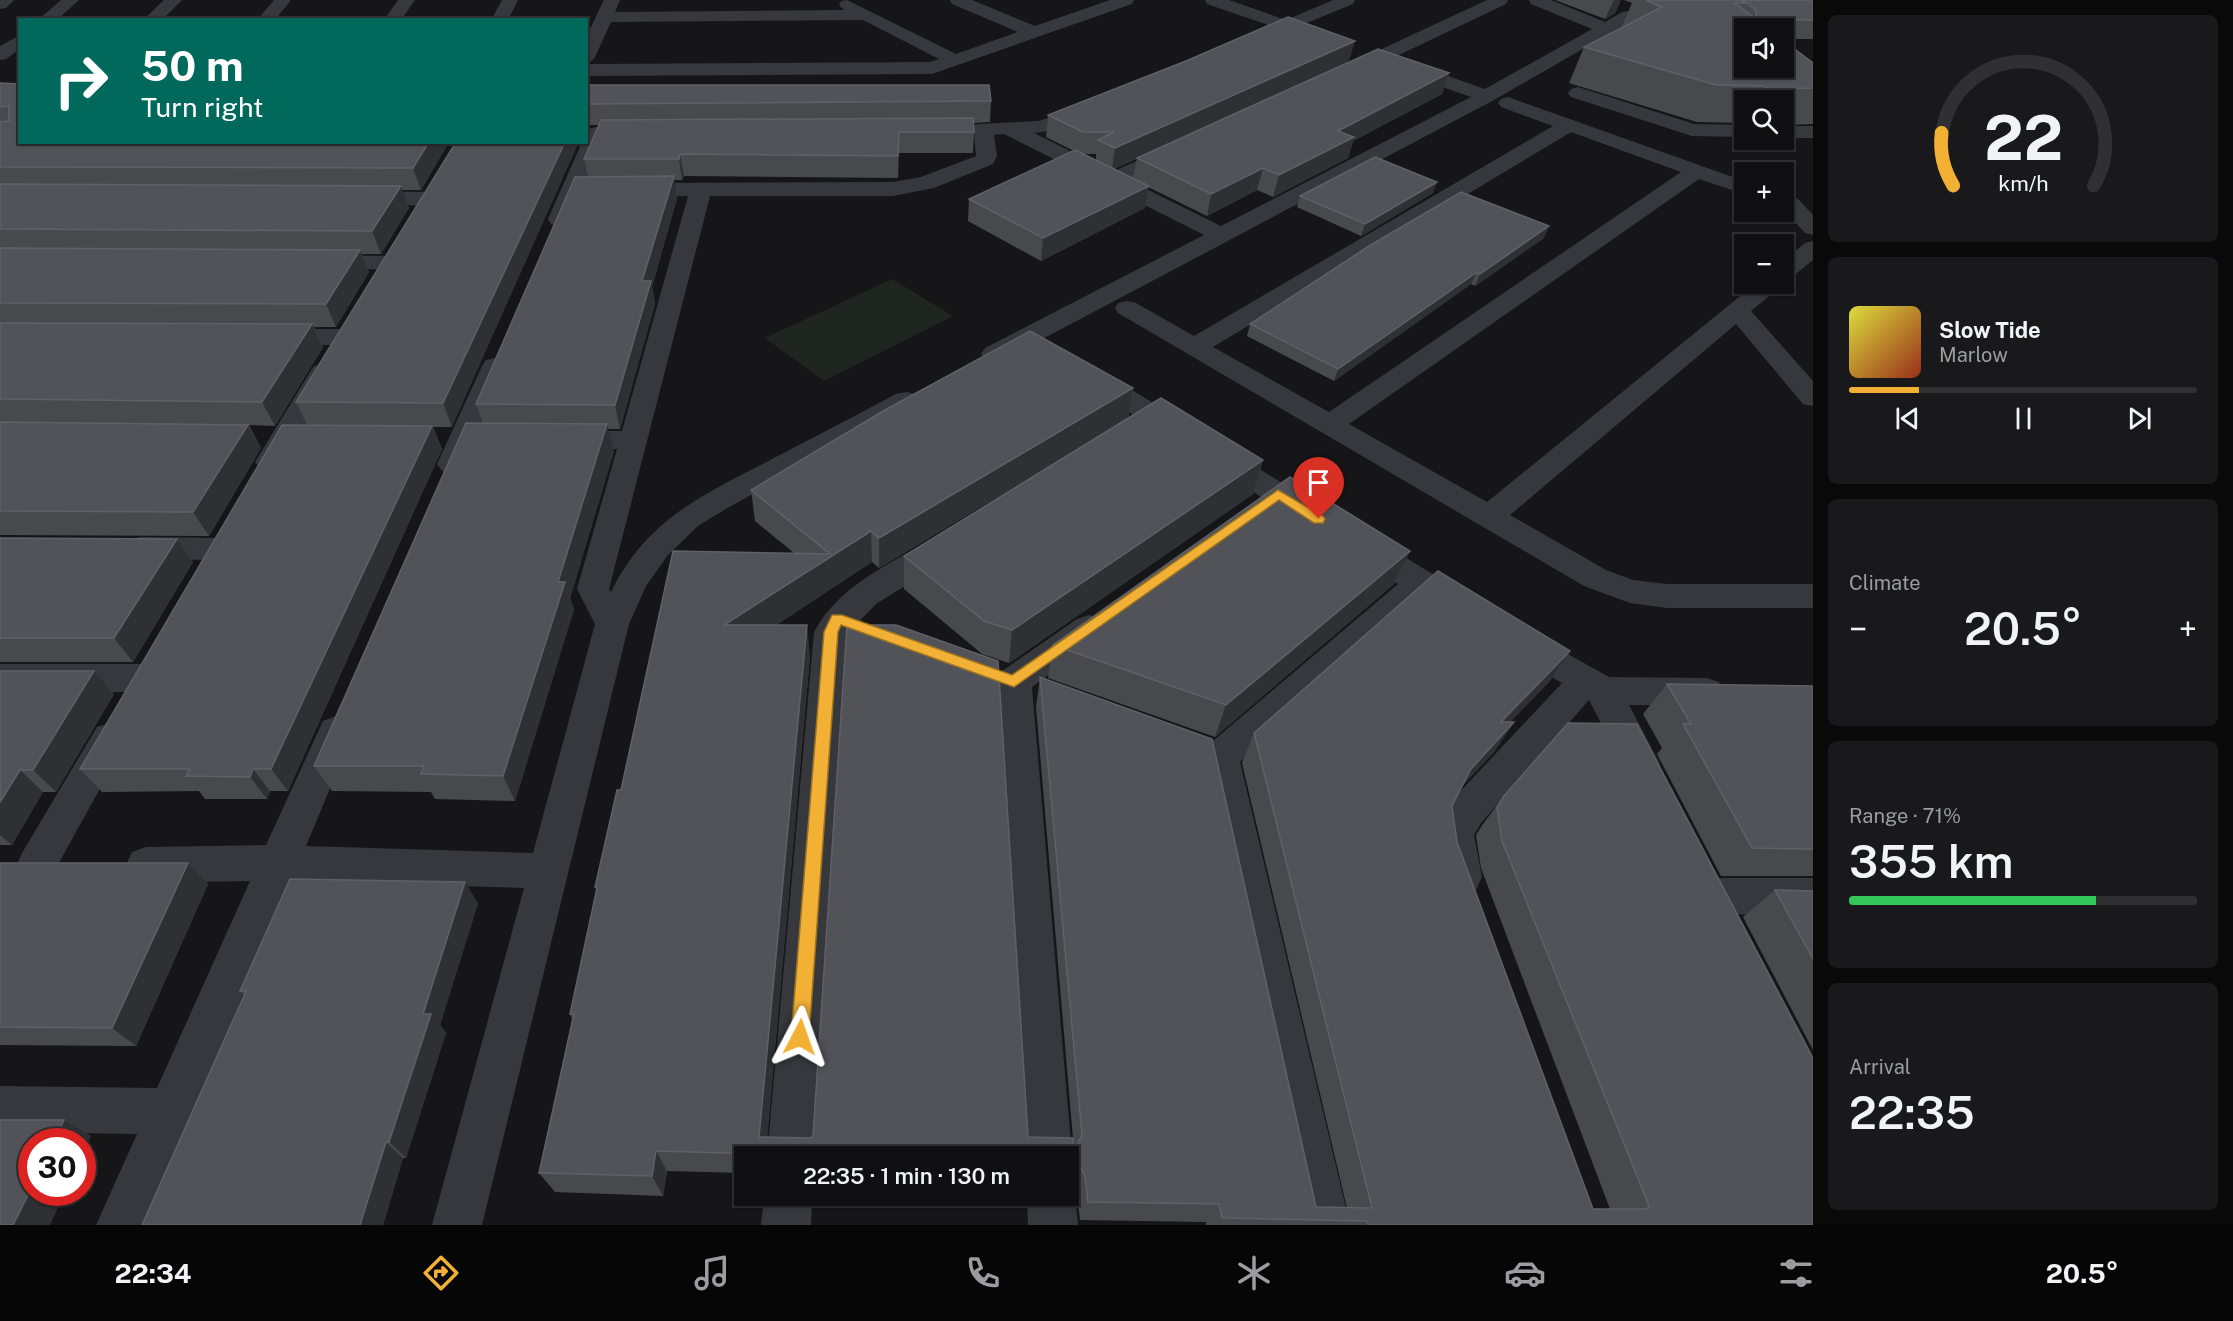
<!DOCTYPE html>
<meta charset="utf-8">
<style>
body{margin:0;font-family:"Public Sans",sans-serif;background:#19191b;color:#f1f3f6;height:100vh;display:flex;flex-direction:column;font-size:22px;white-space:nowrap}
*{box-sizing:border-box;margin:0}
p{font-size:20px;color:#9c9d9f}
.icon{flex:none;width:33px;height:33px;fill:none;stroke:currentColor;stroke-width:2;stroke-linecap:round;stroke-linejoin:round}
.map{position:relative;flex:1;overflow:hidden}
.details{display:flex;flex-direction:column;gap:15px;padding:15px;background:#09090a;width:420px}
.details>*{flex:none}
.top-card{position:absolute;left:18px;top:18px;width:570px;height:126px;border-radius:0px;box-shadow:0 2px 4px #0004,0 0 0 2px #303032;background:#00695c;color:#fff;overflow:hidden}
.controls{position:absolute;left:1734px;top:18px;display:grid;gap:12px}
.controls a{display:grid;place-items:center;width:60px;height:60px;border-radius:0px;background:#101012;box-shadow:0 2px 4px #0004,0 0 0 2px #303032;font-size:30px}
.speed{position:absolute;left:18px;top:1128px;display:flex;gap:12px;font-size:30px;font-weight:700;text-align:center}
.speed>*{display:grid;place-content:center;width:78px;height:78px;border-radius:50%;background:#101012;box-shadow:0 2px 4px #0004,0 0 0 2px #303032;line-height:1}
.speed .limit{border:9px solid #d22;background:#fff;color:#111}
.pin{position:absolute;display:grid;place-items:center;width:51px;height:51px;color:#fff;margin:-62px -26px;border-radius:50% 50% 50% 0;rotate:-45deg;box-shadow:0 0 6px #0007}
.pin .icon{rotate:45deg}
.me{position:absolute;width:66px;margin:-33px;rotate:4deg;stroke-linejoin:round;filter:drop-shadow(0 0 4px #0008)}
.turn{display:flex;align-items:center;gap:21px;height:126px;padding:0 24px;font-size:27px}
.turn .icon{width:78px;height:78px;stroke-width:2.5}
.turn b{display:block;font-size:42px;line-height:51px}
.big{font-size:45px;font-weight:600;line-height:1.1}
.details .widget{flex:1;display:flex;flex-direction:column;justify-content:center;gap:9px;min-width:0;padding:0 21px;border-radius:9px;background:#19191b}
.details .dial{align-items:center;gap:0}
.dial svg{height:156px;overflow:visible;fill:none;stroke:#303032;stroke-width:7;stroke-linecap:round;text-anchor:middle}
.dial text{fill:#f1f3f6;stroke:none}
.song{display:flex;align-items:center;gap:18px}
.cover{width:72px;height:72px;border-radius:9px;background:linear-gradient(135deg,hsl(60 70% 55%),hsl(10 70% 35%))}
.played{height:6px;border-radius:3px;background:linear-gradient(90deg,#f2b134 20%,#303032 20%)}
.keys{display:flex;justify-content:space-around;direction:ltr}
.heat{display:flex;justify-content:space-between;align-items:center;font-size:33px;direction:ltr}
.charge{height:9px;border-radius:4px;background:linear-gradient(90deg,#34c759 71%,#303032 0)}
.trip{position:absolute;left:734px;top:1146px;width:345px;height:60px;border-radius:0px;background:#101012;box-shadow:0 2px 4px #0004,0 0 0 2px #303032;font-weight:600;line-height:60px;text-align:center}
.menu{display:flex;height:96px;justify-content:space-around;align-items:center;background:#060607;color:#9c9d9f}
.menu .icon{width:42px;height:42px}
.menu .current{color:#f2b134}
.menu b{font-size:27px;color:#f1f3f6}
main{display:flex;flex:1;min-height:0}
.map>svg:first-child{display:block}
.green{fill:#1e261f}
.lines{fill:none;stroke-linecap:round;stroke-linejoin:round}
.minor{fill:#37383d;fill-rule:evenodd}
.wall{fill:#47494d;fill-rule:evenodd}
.shaded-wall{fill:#2f3033}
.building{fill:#525359;stroke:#5f6168;stroke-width:1.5}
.route{fill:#f2b134;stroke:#9d7322;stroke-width:1.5}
</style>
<main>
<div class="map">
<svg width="1813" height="1225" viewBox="0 0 1813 1225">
<rect width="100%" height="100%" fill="#161618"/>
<path class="green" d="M892 279 953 316 824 381 765 338Z"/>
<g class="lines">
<path class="minor" d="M0 0H14L6 8 0 9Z
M61 0H79L57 20H38Z
M164 0H182L162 20H143Z
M274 0H291L275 20H257Z
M398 0H415L401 20H384Z
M502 0H518L508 20H491Z
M604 0H620L615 12 844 10 839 5 841 1 847 0 956 54 1018 32 952 4 950 0H972L1035 26 1110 0H1134L1132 4 932 74 586 76V64L930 62 939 59 863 20 611 22 595 57 592 61 586 62V37Z
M1205 0H1229L1286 20 1333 0H1355L1353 4 1302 25 1305 29 1302 33C1296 34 1294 32 1288 32 1275 32 1265 45 1251 42L1248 38 1251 34 1271 26 1207 4Z
M1487 0H1508L1506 4 1355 76H1341L1339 72 1341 68Z
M1529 0H1551L1605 22 1622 12 1670 5 1676 6 1678 10 1676 14 1670 15 1633 20 1494 100 1003 360 994 362 985 360 981 354 985 348 1204 235 1004 134 994 135 997 156 993 164 934 188 893 196H710L609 589 611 592C647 518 705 494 774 458 815 437 856 415 896 394L906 392 916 394 920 400 916 406 729 507 698 526 668 555 646 586 629 624 482 1225H432L524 888 291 881 146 1225H96L137 1134 0 1132V1086L157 1088 250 881 146 883 132 878 126 865 132 852 146 847 266 845 323 721 336 716 349 721 354 731 306 846 533 853 595 624 577 589 617 449H566L556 446 552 440 556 434 566 431H622L688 196 630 197 622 195 619 190 622 185 630 183 893 182 921 177 976 156 974 135H923L920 131 923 127 1039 121 1088 104 1095 106 1098 110 1095 114 1048 131 1034 133 1112 172 1168 147 1175 145 1182 147 1185 151 1182 155 1128 180 1221 226 1471 97 1397 71 1395 67 1397 63H1411L1485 89 1592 29 1531 4Z
M20 35V49L6 59 0 60V46Z
M1578 87 1694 124 1744 125V137L1692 136 1571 97 1568 93 1571 89Z
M1508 97 1744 181V194L1699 179 1349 424 1487 502 1755 284H1781L1778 289 1751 311 1813 381V406L1803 404 1736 324 1510 515 1606 570 1633 580 1667 584H1813V608H1667L1630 603 1584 586 1118 313 1115 308 1118 303 1127 301 1136 303 1194 336 1553 126 1501 107 1498 103 1501 99ZM1571 132 1681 172 1329 412 1213 347Z
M1784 126H1813V138H1784Z
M596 127 603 129 606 133 570 219 567 224 559 226 551 224 548 219 582 142H586L589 129Z
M362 191 429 192 437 194 440 199 437 204 429 206 354 203 351 198 354 193Z
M1790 197 1798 199 1813 215V235L1805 233 1784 210V199Z
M1813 241V260L1792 277 1784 279V260L1805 243Z
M320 255 390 256 398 258 402 263 398 268 390 270 312 267 308 262 312 257Z
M275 329H344L353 332 357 337 353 342 344 345H275L266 342 262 337 266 332Z
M495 358 504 360 508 366 467 464 462 471 452 474 442 471 437 464 482 366 486 360Z
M323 364 332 366 336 372 285 462 280 469 270 471 260 469 255 462 310 372 314 366Z
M1094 370 1103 372 1321 507 1325 514 1321 521 1310 524 1299 521 1085 384 1081 378 1085 372Z
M1364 536 1375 539 1472 598 1476 607 1472 616C1452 622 1439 610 1423 599L1240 762 1350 1225H1300L1202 757 1207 746 1398 584 1353 555 1348 547 1353 539Z
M140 537 220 538 231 541 236 549 231 557 220 560 140 559 129 556 124 548 129 540Z
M942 537 953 540 958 548 953 556 876 604 848 633 815 1156H767L814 632C839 586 887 565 931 540Z
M1089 615 1101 619 1106 628 1101 637 1032 687 1072 1156 1068 1165V1156H1024L997 681 1002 671 1077 619Z
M1522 631 1534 635 1609 677 1707 678 1719 682 1725 692 1719 702 1707 706 1629 705 1660 764 1654 775 1641 779 1628 775 1589 700 1481 823 1474 835 1482 877 1476 890 1462 895 1448 890 1442 877 1435 834 1440 822 1453 799 1562 683 1510 653 1505 644 1510 635Z
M0 664H145L157 668 162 678 157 688 145 692H0Z
M110 723 123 727 128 738 50 879 36 884 22 879 16 866 22 853 97 727Z
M1708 878H1813V916L1708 914 1694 909 1688 896 1694 883Z
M1068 1179 1075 1196 1078 1225H1028L1027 1196H1068Z
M764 1196H812L811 1225H761Z"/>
</g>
<path class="wall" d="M1555 0H1621L1615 13 1605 19Z
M1624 0H1813V39H1784V28H1744L1813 63V124L1784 125V100H1744V123L1697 122 1569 83 1584 47 1621 28 1632 3Z
M1349 61 1114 169 1133 178 1137 158 1449 73 1442 94 1353 141 1348 158 1273 197 1257 190 1207 216 1148 187 1145 208 1041 261 968 221 969 199 1074 151 1046 137 1048 115ZM1083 154H1096V160Z
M0 83 449 142 421 190H402L409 208 381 254H362L369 272 336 327H314L323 347 275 426 249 425 261 448 209 536 0 535Z
M586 85 991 101 990 122 973 123 974 132 973 153H899L898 178 684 176 682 180H674L677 198 652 287 655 304 620 429H608L614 451 570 598 574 609 515 801 435 799 431 792 332 791 314 766 483 423 476 404 588 177 584 159 599 125H586Z
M456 142 452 427H433L442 449 288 791H270L267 799H205L199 791 102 792 80 769 307 425 296 402Z
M1433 193 1361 236 1297 207 1300 196Z
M1544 238 1475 286 1471 284 1334 381 1247 336 1250 324Z
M1133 388 1128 419 879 568 872 562 776 625 810 656 767 1137 1073 1138 1036 707 1040 677 1316 1207 1347 1208 1242 763 1254 733 1570 651 1549 682 1510 722H1514L1494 752 1461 787 1452 806 1457 842 1593 1209H1610L1481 868 1476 835 1483 824 1504 796 1813 1225H1206V1222L1080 1220 1077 1195 1070 1182 1068 1188V1156H744V1173L667 1171 663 1196 555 1192 539 1173 572 1019 570 1014 597 891 595 887 621 790 794 553 755 521 751 490Z
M1263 460 1253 494 1009 663 982 654 904 589V556Z
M0 538 177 539 193 562 133 662H0Z
M1410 551 1394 584 1215 737 1048 678 1053 645Z
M0 671 114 694 56 792H43L12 845H0Z
M1667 684 1813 686V876H1721L1657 754 1662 748 1643 714Z
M0 863 208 884 136 1046 0 1045Z
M1775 890 1813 891V1050L1743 917Z
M478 903 440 1025 446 1033 406 1158H403L383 1225 244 995 240 991Z
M939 1196H1028L1025 1204H939Z"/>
<path class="shaded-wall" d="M1614 0H1621L1615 13 1605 19Z
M1355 41 1349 61 1112 170 1115 148Z
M1449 73 1442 94 1353 141 1348 158 1273 197 1279 175 1338 131Z
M899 132V153L898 178V156Z
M429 142H449L421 190 413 168Z
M565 142H579L452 427 443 403Z
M680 154 684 176 682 180 679 159Z
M1263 168 1257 190 1207 216 1211 194Z
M674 176 677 198 652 287 655 304 620 429 615 405 642 281Z
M1437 182 1433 193 1361 236 1365 224Z
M401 186 409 208 381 254 372 231Z
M1149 186 1145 208 1041 261 1043 238Z
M1549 226 1544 238 1475 286 1480 274Z
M360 250 369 272 336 327 326 304Z
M1476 273 1471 284 1334 381 1338 369Z
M312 324 323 347 275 426 262 402Z
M1133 388 1128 419 879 568V538Z
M607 424 614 451 570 598 574 609 515 801 503 776 558 582Z
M248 425 261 448 209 536 193 512Z
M432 426 442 449 288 791 271 769Z
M1263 460 1253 494 1009 663 1012 630Z
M871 531 872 562 730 656 724 625Z
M177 539 193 562 133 662 114 638Z
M1410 551 1394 584 1215 737 1226 705Z
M807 625 810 656 766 1154 759 1137Z
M1570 651 1549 682 1481 752 1501 722Z
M94 671 114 694 56 792 33 770Z
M1514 722 1494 752 1451 797 1471 769Z
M253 769 270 791 267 799 250 777Z
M20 770 43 792 12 845 0 835V802Z
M188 863 208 884 136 1046 112 1028Z
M465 882 478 903 440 1025 446 1033 406 1158 389 1142 423 1014Z
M64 1120 91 1136 82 1155V1142H53Z
M386 1142 403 1158 383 1225H360Z
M656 1151 667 1171 663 1196 652 1176Z
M32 1187V1192H65L50 1225H13Z"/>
<path class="building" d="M1646 0H1741L1746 3H1735L1768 28H1744V68H1784V41L1813 63V88L1767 89 1765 86 1716 85 1584 47 1662 7Z
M1743 0H1813V20L1756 19V10Z
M1288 17 1355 41 1115 148 1098 140 1114 132H1083L1048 115 1186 61Z
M1378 49 1449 73 1338 131 1354 137 1279 175 1263 168 1211 194 1137 158Z
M0 83 20 84V142H429L413 168 0 167V122L9 121V106L0 107Z
M586 85H989L991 101 586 104Z
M973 118 974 132H899L898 156 680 154 679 159H584L601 120Z
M456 142H565L443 403 296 402Z
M1075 150 1149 186 1043 238 969 199Z
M1375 157 1437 182 1365 224 1300 196Z
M674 176 642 281H651L615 405 476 404 575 177Z
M0 184 401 186 372 231 0 229Z
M1461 192 1549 226 1480 274 1476 273 1338 369 1250 324 1369 246Z
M0 248 360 250 326 304 0 303Z
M0 323 312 324 262 402 0 399Z
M1030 331 1133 388 879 538 871 531 724 625H807L759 1137 811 1138 813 1136 847 625H896L998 661 1028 1137 1073 1138V1145L1076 1147 1082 1135 1040 677 1212 739 1316 1207 1372 1208 1254 733 1438 571 1570 651 1501 722H1514L1471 769 1452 806 1457 842 1593 1209H1647L1649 1206 1502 841 1497 807 1504 796 1568 723 1637 724 1813 1058V1225H1368L1367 1221 1222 1218 1219 1204 1088 1202 1085 1176 1075 1157 1073 1174H1068V1156H803V1155L656 1151 652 1176 539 1173 574 1014H570L597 888 595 887 617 790H621L673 551 830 554 751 490 885 410Z
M1161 398 1263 460 1012 630 984 621 904 556Z
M0 422 248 425 193 512 0 511Z
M466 423 607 424 558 582H565L503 776 421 774 424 766H314Z
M282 425 432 426 271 769H253L250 777 186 776 190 769H80Z
M1290 477 1410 551 1226 705 1053 645Z
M0 538 177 539 114 638H0Z
M0 671H94L33 770H20L0 802Z
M1667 684 1813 686V849L1752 848 1683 724H1691Z
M0 863H188L112 1028 0 1027Z
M290 879 465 882 423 1014H431L389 1142H386L360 1225H142L246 991H240Z
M1775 890 1813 891V959Z
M0 1120H64L53 1142H32V1187L13 1225H0Z"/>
<path class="route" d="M1278 490 1323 516 1325 519 1323 523H1314L1279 500 1014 687 841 625 838 632 809 1037 807 1044 800 1046 794 1044 791 1037 824 632 832 615H842L1012 675Z"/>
</svg>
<div class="controls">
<a><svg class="icon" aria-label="sound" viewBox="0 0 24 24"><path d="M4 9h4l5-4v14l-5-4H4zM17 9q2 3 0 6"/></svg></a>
<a><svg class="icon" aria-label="search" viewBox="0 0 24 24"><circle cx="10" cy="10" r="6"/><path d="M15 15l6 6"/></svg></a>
<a>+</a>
<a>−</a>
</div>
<div class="speed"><div class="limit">30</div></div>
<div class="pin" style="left:1319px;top:519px;background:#d93025"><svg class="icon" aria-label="arrive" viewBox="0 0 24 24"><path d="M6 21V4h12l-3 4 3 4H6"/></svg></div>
<svg class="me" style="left:800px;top:1037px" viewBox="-20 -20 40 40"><path d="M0-17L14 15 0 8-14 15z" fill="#f2b134" stroke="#fff" stroke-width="4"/></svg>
<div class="trip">22:35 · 1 min · 130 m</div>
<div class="top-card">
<div class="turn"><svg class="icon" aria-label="right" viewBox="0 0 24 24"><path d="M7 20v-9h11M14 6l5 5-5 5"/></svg><div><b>50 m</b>Turn right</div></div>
</div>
</div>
<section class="details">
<div class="widget dial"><svg viewBox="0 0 100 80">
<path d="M14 69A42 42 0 1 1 86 69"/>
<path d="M14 69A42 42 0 0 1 8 42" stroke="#f2b134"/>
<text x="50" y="56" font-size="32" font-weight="700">22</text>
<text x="50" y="72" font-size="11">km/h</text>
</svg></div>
<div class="widget">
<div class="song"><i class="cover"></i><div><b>Slow Tide</b><p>Marlow</p></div></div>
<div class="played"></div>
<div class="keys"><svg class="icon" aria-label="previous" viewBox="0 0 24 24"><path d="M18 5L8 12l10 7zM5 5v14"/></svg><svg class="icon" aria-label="pause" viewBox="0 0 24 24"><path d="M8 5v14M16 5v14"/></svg><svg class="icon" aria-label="next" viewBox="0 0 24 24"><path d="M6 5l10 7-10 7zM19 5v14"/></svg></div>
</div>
<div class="widget"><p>Climate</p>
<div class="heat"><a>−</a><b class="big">20.5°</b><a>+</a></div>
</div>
<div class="widget"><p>Range · 71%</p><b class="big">355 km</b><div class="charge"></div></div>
<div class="widget"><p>Arrival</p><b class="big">22:35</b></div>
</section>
</main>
<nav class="menu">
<b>22:34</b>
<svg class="icon current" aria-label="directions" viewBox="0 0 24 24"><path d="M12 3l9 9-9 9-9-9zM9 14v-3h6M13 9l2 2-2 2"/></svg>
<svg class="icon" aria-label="music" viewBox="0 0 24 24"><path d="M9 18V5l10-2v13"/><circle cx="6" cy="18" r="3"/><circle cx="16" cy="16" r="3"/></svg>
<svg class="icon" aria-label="phone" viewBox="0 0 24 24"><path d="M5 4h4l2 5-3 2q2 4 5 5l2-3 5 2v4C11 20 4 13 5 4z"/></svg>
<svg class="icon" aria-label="climate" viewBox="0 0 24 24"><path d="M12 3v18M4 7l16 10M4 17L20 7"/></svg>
<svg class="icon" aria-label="car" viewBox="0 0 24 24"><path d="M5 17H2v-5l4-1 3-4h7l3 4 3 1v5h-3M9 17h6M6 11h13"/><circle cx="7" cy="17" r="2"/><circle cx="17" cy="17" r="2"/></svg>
<svg class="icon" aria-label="filters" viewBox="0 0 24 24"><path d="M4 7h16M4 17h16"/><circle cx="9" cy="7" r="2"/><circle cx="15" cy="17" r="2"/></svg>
<b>20.5°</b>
</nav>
